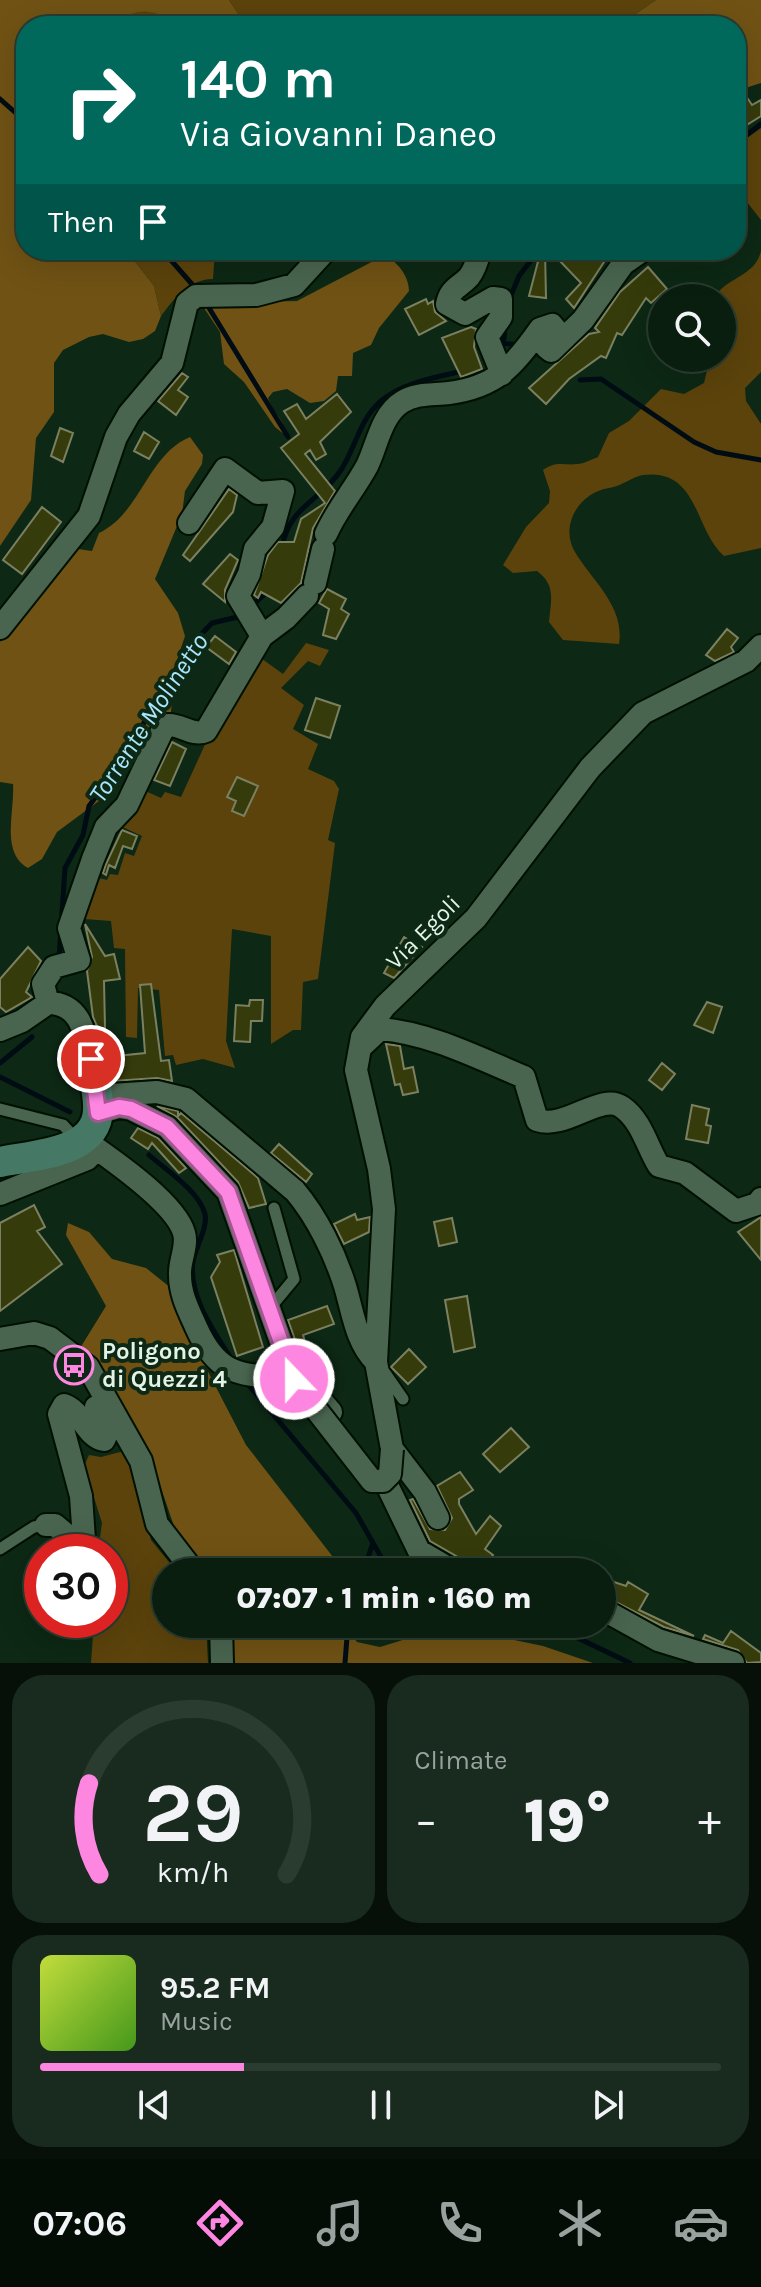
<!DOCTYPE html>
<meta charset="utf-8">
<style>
body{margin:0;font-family:Karla,sans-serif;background:#182b1e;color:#f1f3f6;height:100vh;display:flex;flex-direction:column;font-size:30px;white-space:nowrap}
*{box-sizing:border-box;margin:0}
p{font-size:26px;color:#99a29f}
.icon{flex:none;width:44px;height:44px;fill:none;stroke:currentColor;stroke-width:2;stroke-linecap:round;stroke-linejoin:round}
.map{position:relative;height:1663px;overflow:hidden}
.side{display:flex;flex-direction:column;gap:12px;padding:12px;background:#061009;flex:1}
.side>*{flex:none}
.top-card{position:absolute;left:16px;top:16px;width:730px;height:244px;border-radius:32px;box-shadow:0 8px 32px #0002,0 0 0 2px #2a3c30;background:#00695c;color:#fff;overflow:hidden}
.tools{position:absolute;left:648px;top:284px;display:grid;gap:16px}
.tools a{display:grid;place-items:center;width:88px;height:88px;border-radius:50%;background:#0a1e10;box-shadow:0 8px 32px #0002,0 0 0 2px #2a3c30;font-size:40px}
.speed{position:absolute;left:24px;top:1534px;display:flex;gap:16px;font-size:40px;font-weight:700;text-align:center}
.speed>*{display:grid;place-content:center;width:104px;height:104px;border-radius:50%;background:#0a1e10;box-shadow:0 8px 32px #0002,0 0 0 2px #2a3c30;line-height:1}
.speed .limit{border:12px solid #d22;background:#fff;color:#111}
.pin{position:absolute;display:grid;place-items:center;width:68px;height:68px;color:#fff;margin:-34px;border:4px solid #fff;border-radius:50%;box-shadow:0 2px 8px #0007}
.me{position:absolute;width:88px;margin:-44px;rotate:338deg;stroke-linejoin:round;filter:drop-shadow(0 0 6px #0008)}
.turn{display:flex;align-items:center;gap:28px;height:168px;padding:0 32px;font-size:36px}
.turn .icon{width:104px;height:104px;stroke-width:2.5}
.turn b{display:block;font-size:56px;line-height:68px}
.then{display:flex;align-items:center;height:76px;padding:0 32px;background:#0003;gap:16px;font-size:30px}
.big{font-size:60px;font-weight:800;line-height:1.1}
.side .widget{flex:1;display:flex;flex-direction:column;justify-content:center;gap:12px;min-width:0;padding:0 28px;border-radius:32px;background:#182b1e}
.side .dial{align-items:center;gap:0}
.dial svg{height:208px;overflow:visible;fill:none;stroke:#2a3c30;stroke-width:7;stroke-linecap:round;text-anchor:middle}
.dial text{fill:#f1f3f6;stroke:none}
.song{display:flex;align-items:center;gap:24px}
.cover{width:96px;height:96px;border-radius:12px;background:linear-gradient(135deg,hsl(70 70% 55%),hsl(100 70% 35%))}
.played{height:8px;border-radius:4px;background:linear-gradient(90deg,#fd86e1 30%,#2a3c30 30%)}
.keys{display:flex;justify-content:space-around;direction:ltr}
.heat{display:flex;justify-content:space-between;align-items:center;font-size:44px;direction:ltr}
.side .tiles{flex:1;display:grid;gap:12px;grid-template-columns:1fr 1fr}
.widget:last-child{grid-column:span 2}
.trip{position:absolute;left:152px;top:1558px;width:464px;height:80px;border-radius:40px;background:#0a1e10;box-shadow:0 8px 32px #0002,0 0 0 2px #2a3c30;font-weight:800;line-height:80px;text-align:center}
.dock{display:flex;height:128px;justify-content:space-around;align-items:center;background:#040c06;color:#99a29f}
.dock .icon{width:56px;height:56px}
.dock .active{color:#fd86e1}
.dock b{font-size:36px;color:#f1f3f6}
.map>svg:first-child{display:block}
.green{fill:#5c430c}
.forest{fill:#705214}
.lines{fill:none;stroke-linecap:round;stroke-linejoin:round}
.stream{stroke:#000c13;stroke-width:5}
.building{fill:#363b0b;stroke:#7b8060;stroke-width:2}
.lane-casing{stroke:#001002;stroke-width:15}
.street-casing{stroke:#001002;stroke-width:26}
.secondary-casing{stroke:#001002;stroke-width:34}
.lane{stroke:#49654f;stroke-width:11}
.street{stroke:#49654f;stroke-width:22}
.secondary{stroke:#457865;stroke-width:30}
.street-bridge-casing{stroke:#001002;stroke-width:26;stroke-linecap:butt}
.street-bridge{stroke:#49654f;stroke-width:22}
.route-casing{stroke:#a45792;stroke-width:20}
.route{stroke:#fd86e1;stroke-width:14}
.labels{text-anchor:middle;stroke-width:8;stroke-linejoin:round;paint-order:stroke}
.street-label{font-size:24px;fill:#e3f3e6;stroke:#0d2815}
.poi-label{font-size:24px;font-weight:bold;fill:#e3f3e6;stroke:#0d2815;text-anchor:start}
.water-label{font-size:26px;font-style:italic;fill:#a7e6fb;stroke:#0d2815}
</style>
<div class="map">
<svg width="761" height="1663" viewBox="0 0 761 1663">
<rect width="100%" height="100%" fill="#0d2815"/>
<path class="green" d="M229 0H656L618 26H246Z
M142 9 156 12 166 26H107L128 13Z
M761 128V220L736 188V146Z
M126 250H215L213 279C187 280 176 297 161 316L154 286Z
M761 251V372L745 388 746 401 761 424V548L724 556C694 530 699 468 643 475 632 477 622 486 609 488 580 492 559 525 575 552 592 581 625 606 619 644L563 640 549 622C551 600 556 585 537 571L513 573 503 565 526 527 549 503 550 491 543 470C557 460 563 466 577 464 584 464 592 459 598 457L609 433 629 421 661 389 684 394 704 383 710 358H722V298H714C726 277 755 277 761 251Z
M306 643 329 650 320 666 308 661 281 688 304 705 293 729 318 744 308 769 334 781 339 789 328 840 335 843 318 979 303 982 301 1030H293L271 1044V936L232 929 226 1041 235 1068 203 1059 176 1065 173 1055 165 1056 159 990 138 988 137 1038 126 1037 125 949 114 948 111 921 84 919 95 877 107 880 110 874 118 875 125 853 134 856 142 836 116 824 143 790 161 798 165 792 181 797 208 738 258 656 283 674Z
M124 1451 135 1478 151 1540 177 1572H166V1624H206L208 1663H91L94 1620H110V1552H98L102 1523 84 1466 89 1455 101 1457Z"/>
<path class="forest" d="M0 0H229L246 26H166L156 13C127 6 125 24 103 26 78 29 51 26 26 26V79L18 95 26 116V250H126L154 286 161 316 155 331 143 339 129 342 103 334 89 337 63 350 54 363V412L36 438 31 500 0 546Z
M656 0H761V83L736 91V26H618Z
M383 256C397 260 409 276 409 291L379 328 371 345 353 353 352 376H338L336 391 324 401 310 403 287 389 273 392 268 398C272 412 286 420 285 435L275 427 244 382 224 364 220 332 204 308 216 303 297 301Z
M190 437 203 455 202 464 185 491 182 514 155 579 178 613 185 636 175 666 171 712 145 740 111 792 57 832 42 859 28 868C0 852 15 812 13 784L0 782V642L72 553 78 549 92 551 99 533C141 513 147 455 190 437Z
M68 1223 89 1232 112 1259 146 1268 171 1288 188 1333 246 1445 333 1557 334 1572H204L177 1535 148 1450 115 1391 86 1357 82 1345 106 1306 66 1235Z
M231 1624H343L357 1642 380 1647 448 1626 543 1646 593 1663H234Z"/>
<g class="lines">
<path class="stream" d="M0 99 26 122
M736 143 761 124
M162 250 198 291
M509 300 519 276 539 250
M206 303 288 437
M500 343 520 345
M498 345 504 339 505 326
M580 380 601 379 694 442 716 452 761 460
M282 547C290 505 319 503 341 470 356 447 359 420 381 401 401 383 437 377 463 371
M252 606 268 591
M59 959 65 868 83 835 89 806 133 747 146 718 163 697 170 678 193 643 212 623 242 616
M0 1063 32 1037
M0 1077 70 1112
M149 1155C166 1170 199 1191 205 1214 208 1228 195 1248 193 1262 188 1296 215 1333 232 1360
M246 1382 356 1513 385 1564 396 1572
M363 1572 373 1543
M540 1624 557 1628 630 1663
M345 1663 348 1624"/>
</g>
<path class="building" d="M748 99 752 105 761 100V116L745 126 736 106Z
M541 250H545L546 298 529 296Z
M568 250 579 253 597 250 604 262 574 308 566 299 581 283 558 259Z
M648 267 667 289 651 303 646 298 622 335 617 333 606 358 601 356 569 379 546 404 529 388 589 334 599 332 595 328 620 292Z
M426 299 428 304 433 301 435 312 446 321 419 335 405 309Z
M471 327 476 329 474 347 482 369 461 377 442 338Z
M182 373 188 377 178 390 188 397 176 415 158 401Z
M337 394 351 412 320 442 326 454 316 460 310 450 305 454 335 491 313 528 301 583 281 603 261 592 258 598 254 595 268 555 278 542H294L301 519 325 503 281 448 299 434 284 411 297 404 306 419Z
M60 428 73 433 63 462 51 456Z
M144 432 159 442 149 459 134 451Z
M229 489 237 495 233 512 190 561 183 555Z
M42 507 61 522 22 574 3 560Z
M230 554 238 560 225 590V602L203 584Z
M327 589 346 599 341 609 349 614 336 639 323 635 329 609 319 603Z
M727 629 738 638 731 647 734 652 715 661 706 655Z
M215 636 236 652 229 664 206 647Z
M316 698 340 706 330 738 305 730Z
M172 742 186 749 170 786 154 780Z
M237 777 258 786 244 816 232 811 236 801 227 797Z
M122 830 137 836 132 849 123 846 115 868 109 865 106 875 103 873 106 864Z
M85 924 105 956 114 954 120 979 104 981 105 1028 98 1029 93 1017 87 971 92 957Z
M404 937 422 947 394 978 384 973Z
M28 947 41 961 26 992 32 997 6 1012 0 1007V979Z
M151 984 161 1061 169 1060 172 1081 157 1078 113 1081 111 1069 118 1068 117 1056 145 1053 140 985Z
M250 1000H263L262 1021H251L250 1042 234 1041 236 1005 249 1006Z
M707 1002 722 1007 713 1033 694 1025Z
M386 1044 400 1046 404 1069 413 1067 418 1092 403 1095 400 1084 395 1085Z
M662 1063 675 1074 662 1090 649 1080Z
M692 1105 709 1109 706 1125 711 1126 708 1143 686 1139Z
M157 1106 178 1111V1116L181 1113 258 1178 266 1204 249 1208 238 1182 177 1117Z
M138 1128 158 1138 186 1168 179 1173 152 1143 148 1149 131 1138Z
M279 1144 312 1174 306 1182 271 1153Z
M34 1205 45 1227 37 1231 62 1264 0 1311V1223Z
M355 1214 357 1220 370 1217 369 1232 344 1244 334 1224Z
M761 1217V1260L738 1232Z
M452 1218 457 1242 439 1246 434 1222Z
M234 1250 263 1347 237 1356 211 1277 220 1262 217 1255Z
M467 1296 475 1347 454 1352 445 1300Z
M327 1306 334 1324 303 1335 314 1372 305 1368 288 1320Z
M409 1349 426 1367 408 1384 391 1367Z
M511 1428 529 1447 500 1472 483 1454Z
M460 1472 473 1490 459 1499V1504L476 1534 490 1516 501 1526 485 1549 493 1555 491 1558 521 1572H469L463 1560 430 1541 410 1500 413 1499 430 1529 445 1530 452 1518 437 1486Z
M602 1578 626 1586 628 1582 648 1594 639 1610 694 1636 664 1627 602 1595Z
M731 1631 761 1653V1662L747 1663 738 1650 703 1639 705 1635 723 1643Z"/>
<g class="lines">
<defs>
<path id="lane" d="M0 1109 63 1125 78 1141
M270 1308 294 1279 274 1208
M385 1373 403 1399
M0 1549 34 1527 46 1525"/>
<path id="street" d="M480 250C478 259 475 269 469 277 460 287 450 288 447 304L465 314 493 298 501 299V317L487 337 502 374
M189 523 225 469 258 493 283 491 273 527 255 549 249 574 238 596 262 636
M326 534C337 509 354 490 367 466 377 446 381 415 402 402 416 393 433 395 449 393 496 387 514 366 540 329L552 325 557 331 546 347 551 351 583 320 623 264 643 250
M315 583 323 549
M0 628 89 516 116 437 129 414 172 363 187 303 196 296 256 295 294 285 326 250
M48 1003 43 984 54 967 79 960 69 928 93 859 106 827 127 805 162 731 168 725C181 724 193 737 206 731L262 636 286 618 307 596
M0 1030 22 1021 48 1003C81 1003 85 1034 91 1059
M362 1046 380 1029C430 1033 478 1058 524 1077L537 1120C566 1130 601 1092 622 1107 642 1121 647 1147 659 1166L685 1173 736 1211 757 1204 761 1199
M117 1100 112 1095 157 1092 186 1099 295 1191C317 1217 335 1254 345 1286 353 1313 356 1342 376 1362
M98 1113 119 1107 131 1109 167 1127 228 1192 294 1379 307 1384 331 1412
M97 1149C121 1166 176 1205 184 1233 188 1246 179 1261 180 1275 180 1294 188 1309 196 1327 219 1379 242 1374 294 1379L301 1389
M0 1194 87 1159 97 1149 86 1140
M0 1339 34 1333 50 1338 88 1367 141 1461 157 1524 194 1572
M388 1487 419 1551 455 1572
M438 1518 425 1492 392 1449 376 1362 384 1209 379 1169 356 1070 362 1037 385 1006 476 918 590 768 643 713 746 661 761 646
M46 1525H55L76 1543 84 1540 81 1496 59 1414 64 1405C82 1411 86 1437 104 1440L108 1431 96 1407
M602 1609 658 1640 733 1663
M221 1624 222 1663"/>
<path id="secondary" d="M0 1162C32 1155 97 1154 98 1110 99 1093 93 1075 91 1059"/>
</defs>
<use href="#lane" class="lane-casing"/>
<use href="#street" class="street-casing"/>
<use href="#secondary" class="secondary-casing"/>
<use href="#lane" class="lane"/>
<use href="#street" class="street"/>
<use href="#secondary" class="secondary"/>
<defs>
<path id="street-bridge" d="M308 1399 372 1481H383L390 1474 392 1449"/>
</defs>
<use href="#street-bridge" class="street-bridge-casing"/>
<use href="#street-bridge" class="street-bridge"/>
</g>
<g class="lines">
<defs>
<path id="route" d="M91 1059 98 1113 119 1107 131 1109 167 1127 228 1192 294 1379"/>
</defs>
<use href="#route" class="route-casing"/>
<use href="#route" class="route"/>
</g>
<defs>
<symbol id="bus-ring" viewBox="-11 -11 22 22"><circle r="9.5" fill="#0d2815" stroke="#fd86e1" stroke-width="1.5"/><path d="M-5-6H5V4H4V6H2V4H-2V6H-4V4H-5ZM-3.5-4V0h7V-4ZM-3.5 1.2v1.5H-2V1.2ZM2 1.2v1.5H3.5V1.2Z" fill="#fd86e1"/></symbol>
</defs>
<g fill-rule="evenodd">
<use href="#bus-ring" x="52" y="1343" width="44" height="44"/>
</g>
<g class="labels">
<g class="street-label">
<text transform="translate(423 932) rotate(-45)" y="8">Via Egoli</text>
</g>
<g class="poi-label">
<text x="102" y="1359">Poligono<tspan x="102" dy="28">di Quezzi 4</tspan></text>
</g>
<g class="water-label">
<text transform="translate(148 718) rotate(-57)" y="9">Torrente Molinetto</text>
</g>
</g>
</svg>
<div class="tools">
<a><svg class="icon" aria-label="search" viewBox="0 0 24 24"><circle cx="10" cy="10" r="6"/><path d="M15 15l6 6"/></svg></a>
</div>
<div class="speed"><div class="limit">30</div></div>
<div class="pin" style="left:91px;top:1059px;background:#d93025"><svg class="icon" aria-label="arrive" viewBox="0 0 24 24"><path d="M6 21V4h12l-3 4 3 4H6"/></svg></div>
<svg class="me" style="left:294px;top:1379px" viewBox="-20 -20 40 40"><circle r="17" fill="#fd86e1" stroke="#fff" stroke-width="3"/><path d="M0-11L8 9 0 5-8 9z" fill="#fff"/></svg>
<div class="trip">07:07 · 1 min · 160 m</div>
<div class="top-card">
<div class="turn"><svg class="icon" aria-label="right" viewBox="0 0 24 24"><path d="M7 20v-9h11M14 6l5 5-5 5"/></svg><div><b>140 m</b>Via Giovanni Daneo</div></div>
<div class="then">Then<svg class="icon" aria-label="arrive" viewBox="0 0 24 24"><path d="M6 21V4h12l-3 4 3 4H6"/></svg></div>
</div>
</div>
<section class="side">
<div class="tiles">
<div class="widget dial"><svg viewBox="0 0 100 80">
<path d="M14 69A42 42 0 1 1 86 69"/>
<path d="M14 69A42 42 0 0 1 10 34" stroke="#fd86e1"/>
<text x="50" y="56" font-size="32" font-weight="700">29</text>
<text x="50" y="72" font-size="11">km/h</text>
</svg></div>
<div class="widget"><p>Climate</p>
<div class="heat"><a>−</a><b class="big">19°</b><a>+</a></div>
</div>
<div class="widget">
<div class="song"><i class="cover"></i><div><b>95.2 FM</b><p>Music</p></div></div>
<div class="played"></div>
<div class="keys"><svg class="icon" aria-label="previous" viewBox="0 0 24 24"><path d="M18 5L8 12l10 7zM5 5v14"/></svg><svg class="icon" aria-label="pause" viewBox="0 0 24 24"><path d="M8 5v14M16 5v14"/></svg><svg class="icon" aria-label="next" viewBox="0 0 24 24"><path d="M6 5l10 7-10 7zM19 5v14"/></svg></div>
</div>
</div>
</section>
<nav class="dock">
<b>07:06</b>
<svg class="icon active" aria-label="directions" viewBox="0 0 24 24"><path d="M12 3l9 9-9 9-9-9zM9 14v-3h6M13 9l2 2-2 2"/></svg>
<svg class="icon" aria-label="music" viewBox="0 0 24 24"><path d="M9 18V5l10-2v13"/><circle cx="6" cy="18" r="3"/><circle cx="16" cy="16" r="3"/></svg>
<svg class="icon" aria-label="phone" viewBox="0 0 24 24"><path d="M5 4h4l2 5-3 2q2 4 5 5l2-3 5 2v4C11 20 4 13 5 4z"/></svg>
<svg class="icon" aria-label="climate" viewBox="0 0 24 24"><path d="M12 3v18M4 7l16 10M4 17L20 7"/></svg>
<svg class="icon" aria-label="car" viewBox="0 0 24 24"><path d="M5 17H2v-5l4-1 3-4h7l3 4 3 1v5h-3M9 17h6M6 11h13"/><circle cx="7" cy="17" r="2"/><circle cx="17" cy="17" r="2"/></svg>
</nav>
